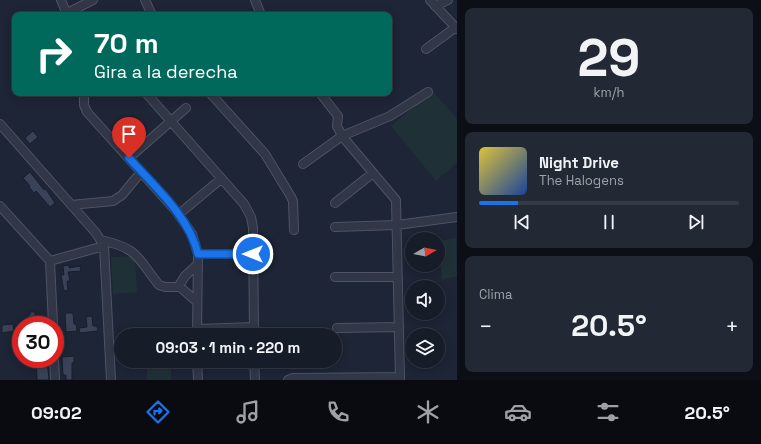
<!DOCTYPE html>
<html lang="es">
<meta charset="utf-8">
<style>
body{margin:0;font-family:"Space Grotesk",sans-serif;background:#232934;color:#f1f3f6;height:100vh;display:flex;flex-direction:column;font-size:15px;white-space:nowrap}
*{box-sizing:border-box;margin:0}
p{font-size:13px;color:#9ea1a8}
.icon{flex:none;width:22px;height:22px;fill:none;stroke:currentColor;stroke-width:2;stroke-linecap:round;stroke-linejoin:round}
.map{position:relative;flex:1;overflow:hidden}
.side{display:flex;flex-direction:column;gap:8px;padding:8px;background:#0c0f16;width:304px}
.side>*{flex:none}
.guide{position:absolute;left:12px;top:12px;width:380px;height:84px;border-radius:8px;box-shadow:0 2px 10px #0003,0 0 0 1px #353a45;background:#00695c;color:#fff;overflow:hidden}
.needle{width:26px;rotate:81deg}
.controls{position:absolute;left:405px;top:232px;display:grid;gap:8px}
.controls a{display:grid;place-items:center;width:40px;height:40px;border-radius:50%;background:#161c28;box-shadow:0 2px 10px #0003,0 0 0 1px #353a45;font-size:20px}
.speed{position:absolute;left:12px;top:316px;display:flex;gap:8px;font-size:20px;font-weight:700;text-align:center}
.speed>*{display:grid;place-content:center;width:52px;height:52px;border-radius:50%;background:#161c28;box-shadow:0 2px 10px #0003,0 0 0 1px #353a45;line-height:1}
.speed .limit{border:6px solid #d22;background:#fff;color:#111}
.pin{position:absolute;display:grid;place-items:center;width:34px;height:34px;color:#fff;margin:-41px -17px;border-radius:50% 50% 50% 0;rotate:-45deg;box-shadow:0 0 4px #0007}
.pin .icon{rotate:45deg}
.me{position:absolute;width:44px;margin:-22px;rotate:270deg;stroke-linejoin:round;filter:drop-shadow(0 0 3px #0008)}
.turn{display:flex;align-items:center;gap:14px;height:84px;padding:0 16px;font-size:18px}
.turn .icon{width:52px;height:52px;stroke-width:2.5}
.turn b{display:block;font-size:28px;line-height:34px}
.big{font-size:30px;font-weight:600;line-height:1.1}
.side .tile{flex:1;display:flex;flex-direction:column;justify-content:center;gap:6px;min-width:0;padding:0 14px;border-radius:8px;background:#232934}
.side .dial{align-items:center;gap:0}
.dial b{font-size:52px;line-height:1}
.song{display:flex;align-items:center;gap:12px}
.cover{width:48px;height:48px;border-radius:6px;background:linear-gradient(135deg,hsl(50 70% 55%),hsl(220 70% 35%))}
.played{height:4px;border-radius:2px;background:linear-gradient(90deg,#1a73e8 15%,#353a45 15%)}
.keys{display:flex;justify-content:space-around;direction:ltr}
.heat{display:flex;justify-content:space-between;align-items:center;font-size:22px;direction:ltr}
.trip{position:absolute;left:114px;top:328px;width:228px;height:40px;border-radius:20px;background:#161c28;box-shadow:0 2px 10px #0003,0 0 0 1px #353a45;font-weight:600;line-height:40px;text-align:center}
.dock{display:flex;height:64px;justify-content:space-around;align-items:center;background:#090b10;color:#9ea1a8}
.dock .icon{width:28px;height:28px}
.dock .on{color:#1a73e8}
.dock b{font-size:18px;color:#f1f3f6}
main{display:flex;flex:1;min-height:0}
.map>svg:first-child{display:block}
.green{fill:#1f3137}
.building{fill:#394257;stroke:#181e2d}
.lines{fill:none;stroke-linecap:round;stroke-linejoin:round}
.minor-casing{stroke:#4e5465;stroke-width:10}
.minor{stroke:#313747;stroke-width:8}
.route-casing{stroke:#114b97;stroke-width:10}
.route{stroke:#1a73e8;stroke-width:7}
</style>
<main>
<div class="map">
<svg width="457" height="380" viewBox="0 0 457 380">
<rect width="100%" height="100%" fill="#1d2536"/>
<path class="green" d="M433 91 457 119V163L436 181 391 126Z
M456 238 457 277 442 279 438 241Z
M135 256 137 292 113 294 111 257Z
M147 361H171V380H147Z"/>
<path class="building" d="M33 131 38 137 30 144 25 138Z
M30 172 44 190 45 188 55 203 50 207 36 191 34 193 29 187 30 186 23 178Z
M69 265V268L80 266 81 271 68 272 70 281H67L68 290 64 291 61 275H64L63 266Z
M30 312H35V324L26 325 28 315H30Z
M65 313H73L74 324H76L77 331 66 332Z
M92 316 93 326H97L98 331 80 333 79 328 87 327 86 317Z
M13 324 14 331 2 333V325Z
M74 356V363H72V380H66V375H63L62 357Z
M36 359H47L49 380H37Z"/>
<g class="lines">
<defs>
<path id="minor" d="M61 0 67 15
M145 0 152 15
M255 0 261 15
M430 0 457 29
M435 6 448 0
M67 13 93 0
M426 49 456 27
M84 93V105L87 112 176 211 192 234 198 254 197 335
M146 93 244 204 251 217 253 228 254 335
M210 93 265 154 290 195 293 201 294 230
M320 93 338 116 337 126 342 136 396 200 400 380
M0 124 96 233 104 246 111 380
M129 158 186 108
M303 164 342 136 390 116 428 92
M335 203 373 173
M71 205 113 201 122 195 141 172
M0 206 50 261 53 325
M179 214 221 179
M335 227 397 225 457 217
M101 240C139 249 136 256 159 285L165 287H180L196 301
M198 254H253
M50 261 104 246
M335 277H398
M178 287 185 276 197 265
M337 328 399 327
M197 329 254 327
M110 350H121
M54 359 55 380
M197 361 198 380
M254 361 255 380
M288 380 293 378 400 377"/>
</defs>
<use href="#minor" class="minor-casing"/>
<use href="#minor" class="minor"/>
</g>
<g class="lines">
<defs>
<path id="route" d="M129 158C154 186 189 216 198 254H253"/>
</defs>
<use href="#route" class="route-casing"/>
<use href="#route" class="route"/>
</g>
</svg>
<div class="controls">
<a><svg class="needle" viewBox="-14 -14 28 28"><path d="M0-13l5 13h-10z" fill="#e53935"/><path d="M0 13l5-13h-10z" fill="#9ea1a8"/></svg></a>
<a><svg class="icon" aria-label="sound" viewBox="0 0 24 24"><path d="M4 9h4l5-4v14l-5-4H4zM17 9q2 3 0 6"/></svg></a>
<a><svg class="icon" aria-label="layers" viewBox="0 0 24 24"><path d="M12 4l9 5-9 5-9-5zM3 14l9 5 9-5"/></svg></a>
</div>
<div class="speed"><div class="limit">30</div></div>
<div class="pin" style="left:129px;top:158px;background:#d93025"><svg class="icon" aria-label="arrive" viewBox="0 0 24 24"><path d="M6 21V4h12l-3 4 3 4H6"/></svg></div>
<svg class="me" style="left:253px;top:254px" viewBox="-20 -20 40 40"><circle r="17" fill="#1a73e8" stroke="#fff" stroke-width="3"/><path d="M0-11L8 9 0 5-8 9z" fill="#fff"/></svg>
<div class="trip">09:03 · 1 min · 220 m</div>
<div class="guide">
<div class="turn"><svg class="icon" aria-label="right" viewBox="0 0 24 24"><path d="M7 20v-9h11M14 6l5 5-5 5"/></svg><div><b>70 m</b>Gira a la derecha</div></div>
</div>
</div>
<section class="side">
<div class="tile dial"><b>29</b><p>km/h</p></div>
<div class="tile">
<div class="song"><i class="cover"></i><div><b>Night Drive</b><p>The Halogens</p></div></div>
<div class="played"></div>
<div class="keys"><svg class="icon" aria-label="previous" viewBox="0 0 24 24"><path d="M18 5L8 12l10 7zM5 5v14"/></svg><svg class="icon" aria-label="pause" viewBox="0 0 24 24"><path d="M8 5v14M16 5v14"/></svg><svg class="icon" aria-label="next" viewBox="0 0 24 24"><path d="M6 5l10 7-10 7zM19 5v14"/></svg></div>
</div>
<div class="tile"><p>Clima</p>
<div class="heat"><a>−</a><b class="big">20.5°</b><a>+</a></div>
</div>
</section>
</main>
<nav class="dock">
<b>09:02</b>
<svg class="icon on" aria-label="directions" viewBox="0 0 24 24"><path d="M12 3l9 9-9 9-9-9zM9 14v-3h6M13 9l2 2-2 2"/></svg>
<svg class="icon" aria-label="music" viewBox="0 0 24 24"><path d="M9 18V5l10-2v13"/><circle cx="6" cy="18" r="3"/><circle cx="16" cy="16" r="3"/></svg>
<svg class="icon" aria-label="phone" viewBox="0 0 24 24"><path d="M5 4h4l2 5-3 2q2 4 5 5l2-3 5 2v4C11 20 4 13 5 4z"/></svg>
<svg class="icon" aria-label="climate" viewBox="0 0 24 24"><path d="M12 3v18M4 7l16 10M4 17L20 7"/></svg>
<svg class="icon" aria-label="car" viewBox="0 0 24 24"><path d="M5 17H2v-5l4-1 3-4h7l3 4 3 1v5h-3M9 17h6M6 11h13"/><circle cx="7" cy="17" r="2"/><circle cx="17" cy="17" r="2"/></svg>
<svg class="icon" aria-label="filters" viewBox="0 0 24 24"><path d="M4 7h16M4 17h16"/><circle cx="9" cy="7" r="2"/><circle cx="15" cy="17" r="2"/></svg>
<b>20.5°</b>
</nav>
